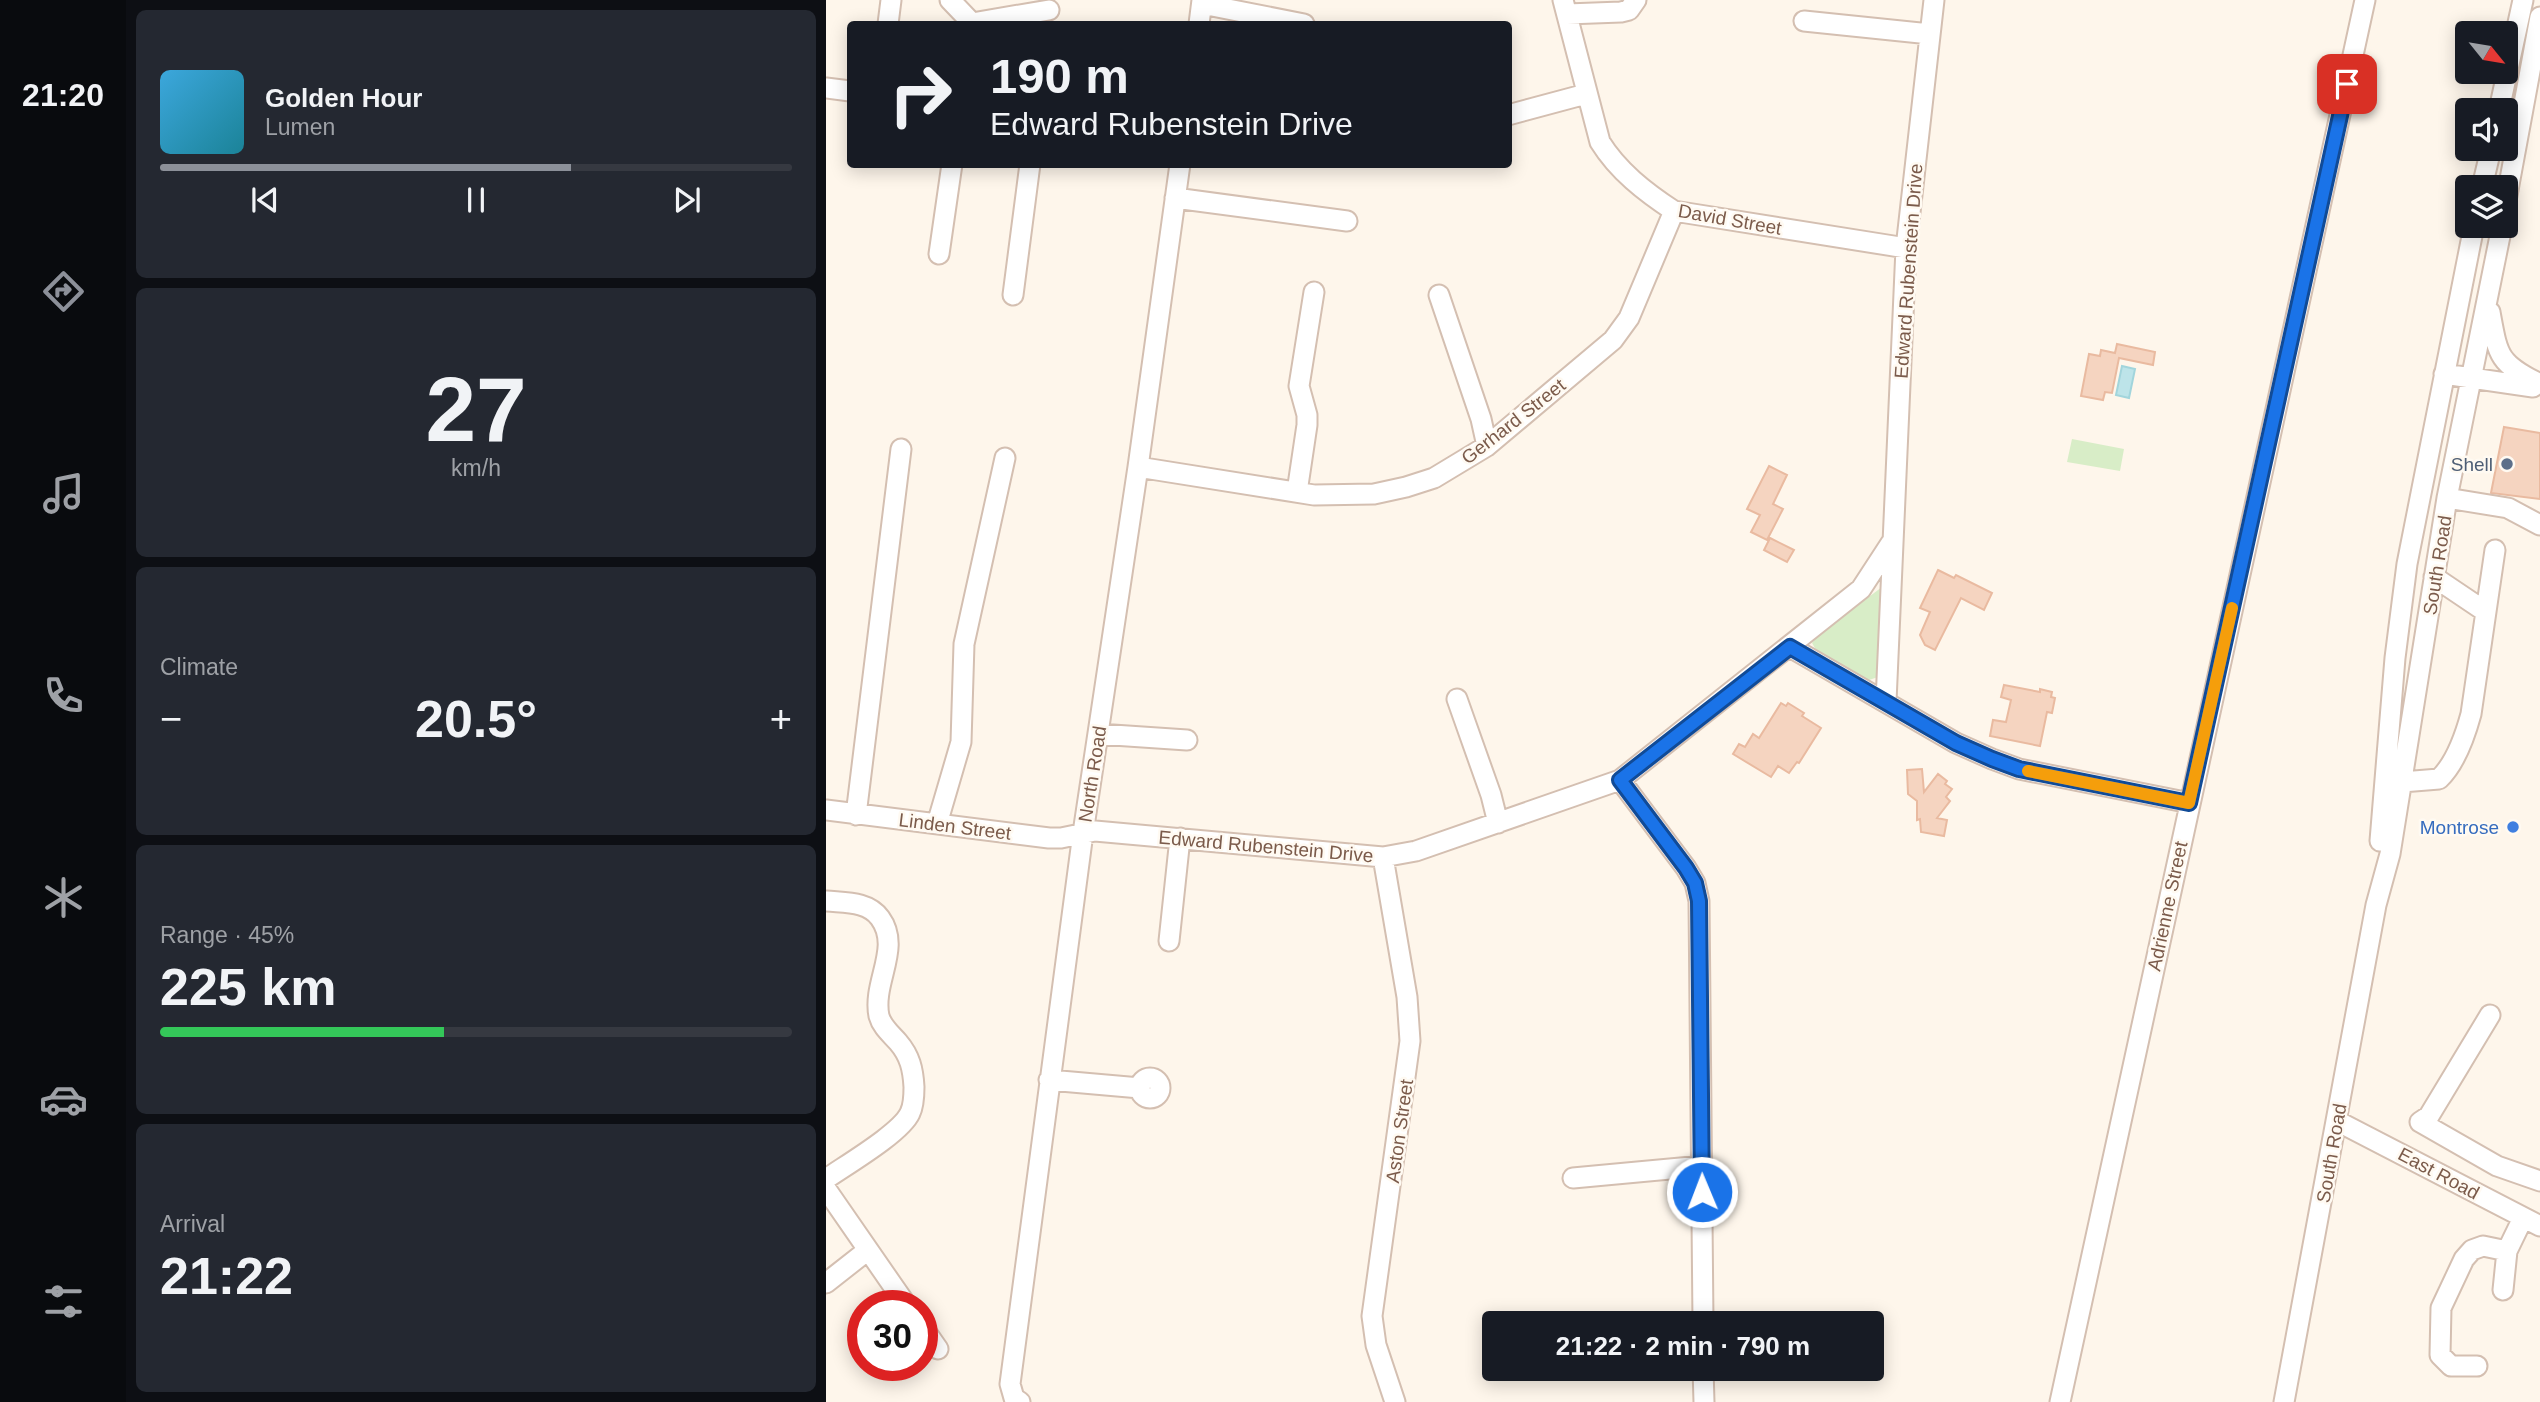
<!DOCTYPE html>
<meta charset="utf-8">
<style>
body{margin:0;font-family:Arial,sans-serif;background:#242831;color:#f1f3f6;height:100vh;display:flex;flex-direction:column;font-size:26px;white-space:nowrap}
*{box-sizing:border-box;margin:0}
p{font-size:23px;color:#9ea1a6}
.icon{flex:none;width:38px;height:38px;fill:none;stroke:currentColor;stroke-width:2;stroke-linecap:round;stroke-linejoin:round}
.map{position:relative;flex:1;overflow:hidden}
.drawer{display:flex;flex-direction:column;gap:10px;padding:10px;background:#0d0f14;width:700px}
.drawer>*{flex:none}
.guide{position:absolute;left:21px;top:21px;width:665px;height:147px;border-radius:7px;box-shadow:0 4px 18px #0003;background:#171b24;color:#f1f3f6;overflow:hidden}
.needle{width:46px;rotate:120deg}
.controls{position:absolute;left:1629px;top:21px;display:grid;gap:14px}
.controls a{display:grid;place-items:center;width:63px;height:63px;border-radius:7px;background:#171b24;box-shadow:0 4px 18px #0003;font-size:35px}
.speed{position:absolute;left:21px;top:1290px;display:flex;gap:14px;font-size:35px;font-weight:700;text-align:center}
.speed>*{display:grid;place-content:center;width:91px;height:91px;border-radius:50%;background:#171b24;box-shadow:0 4px 18px #0003;line-height:1}
.speed .limit{border:10px solid #d22;background:#fff;color:#111}
.pin{position:absolute;display:grid;place-items:center;width:60px;height:60px;color:#fff;margin:-30px;border-radius:14px;box-shadow:0 4px 10px #0006}
.me{position:absolute;width:77px;margin:-38px;rotate:359deg;stroke-linejoin:round;filter:drop-shadow(0 0 5px #0008)}
.turn{display:flex;align-items:center;gap:24px;height:147px;padding:0 28px;font-size:32px}
.turn .icon{width:91px;height:91px;stroke-width:2.5}
.turn b{display:block;font-size:49px;line-height:60px}
.big{font-size:52px;font-weight:700;line-height:1.1}
.drawer .widget{flex:1;display:flex;flex-direction:column;justify-content:center;gap:10px;min-width:0;padding:0 24px;border-radius:10px;background:#242831}
.drawer .dial{align-items:center;gap:0}
.dial b{font-size:91px;line-height:1}
.song{display:flex;align-items:center;gap:21px}
.cover{width:84px;height:84px;border-radius:10px;background:linear-gradient(135deg,hsl(200 70% 55%),hsl(190 70% 35%))}
.played{height:7px;border-radius:4px;background:linear-gradient(90deg,#8c9099 65%,#363941 65%)}
.keys{display:flex;justify-content:space-around;direction:ltr}
.heat{display:flex;justify-content:space-between;align-items:center;font-size:38px;direction:ltr}
.charge{height:10px;border-radius:5px;background:linear-gradient(90deg,#34c759 45%,#363941 0)}
.trip{position:absolute;left:656px;top:1311px;width:402px;height:70px;border-radius:7px;background:#171b24;box-shadow:0 4px 18px #0003;font-weight:700;line-height:70px;text-align:center}
main{display:flex;flex:1;min-height:0}
.menu{display:flex;flex-direction:column;width:126px;justify-content:space-around;align-items:center;background:#090b0e;color:#9ea1a6}
.menu .icon{width:49px;height:49px}
.menu .selected{color:#8c9099}
.menu b{font-size:32px;color:#f1f3f6}
.map>svg:first-child{display:block}
.green{fill:#d8edc7}
.water{fill:#bde4e9;stroke:#a2d5dc;stroke-width:2}
.building{fill:#f5d4c0;stroke:#e9baa0;stroke-width:2}
.lines{fill:none;stroke-linecap:round;stroke-linejoin:round}
.minor-casing{stroke:#d4bfb1;stroke-width:23}
.minor{stroke:#fff;stroke-width:19}
.route-casing{stroke:#114b97;stroke-width:18}
.route{stroke:#1a73e8;stroke-width:12}
.slow{stroke:#f59e0b;stroke-width:12}
.service-dot{fill:#5c6f8a;stroke:#fffaf2;stroke-width:2.5}
.shop-dot{fill:#3f7fe0;stroke:#fffaf2;stroke-width:2.5}
.labels{text-anchor:middle;stroke-width:5;stroke-linejoin:round;paint-order:stroke}
.street-label{font-size:19px;fill:#7b5b4b;stroke:#fffaf2}
.service-label{font-size:19px;fill:#4e5e75;stroke:#fffaf2;text-anchor:end}
.shop-label{font-size:19px;fill:#366cbe;stroke:#fffaf2;text-anchor:end}
</style>
<main>
<nav class="menu">
<b>21:20</b>
<svg class="icon selected" aria-label="directions" viewBox="0 0 24 24"><path d="M12 3l9 9-9 9-9-9zM9 14v-3h6M13 9l2 2-2 2"/></svg>
<svg class="icon" aria-label="music" viewBox="0 0 24 24"><path d="M9 18V5l10-2v13"/><circle cx="6" cy="18" r="3"/><circle cx="16" cy="16" r="3"/></svg>
<svg class="icon" aria-label="phone" viewBox="0 0 24 24"><path d="M5 4h4l2 5-3 2q2 4 5 5l2-3 5 2v4C11 20 4 13 5 4z"/></svg>
<svg class="icon" aria-label="climate" viewBox="0 0 24 24"><path d="M12 3v18M4 7l16 10M4 17L20 7"/></svg>
<svg class="icon" aria-label="car" viewBox="0 0 24 24"><path d="M5 17H2v-5l4-1 3-4h7l3 4 3 1v5h-3M9 17h6M6 11h13"/><circle cx="7" cy="17" r="2"/><circle cx="17" cy="17" r="2"/></svg>
<svg class="icon" aria-label="filters" viewBox="0 0 24 24"><path d="M4 7h16M4 17h16"/><circle cx="9" cy="7" r="2"/><circle cx="15" cy="17" r="2"/></svg>
</nav>
<section class="drawer">
<div class="widget">
<div class="song"><i class="cover"></i><div><b>Golden Hour</b><p>Lumen</p></div></div>
<div class="played"></div>
<div class="keys"><svg class="icon" aria-label="previous" viewBox="0 0 24 24"><path d="M18 5L8 12l10 7zM5 5v14"/></svg><svg class="icon" aria-label="pause" viewBox="0 0 24 24"><path d="M8 5v14M16 5v14"/></svg><svg class="icon" aria-label="next" viewBox="0 0 24 24"><path d="M6 5l10 7-10 7zM19 5v14"/></svg></div>
</div>
<div class="widget dial"><b>27</b><p>km/h</p></div>
<div class="widget"><p>Climate</p>
<div class="heat"><a>−</a><b class="big">20.5°</b><a>+</a></div>
</div>
<div class="widget"><p>Range · 45%</p><b class="big">225 km</b><div class="charge"></div></div>
<div class="widget"><p>Arrival</p><b class="big">21:22</b></div>
</section>
<div class="map">
<svg width="1714" height="1402" viewBox="0 0 1714 1402">
<rect width="100%" height="100%" fill="#fef6eb"/>
<path class="green" d="M1246 439 1298 449 1294 471 1241 462Z
M1056 587 1052 677 1043 680 990 650 986 643 991 636Z"/>
<path class="water" d="M1296 366 1309 369 1303 398 1290 395Z"/>
<path class="building" d="M1291 344 1329 352 1327 365 1293 358 1286 393 1279 392 1277 400 1255 396 1263 354 1274 356 1275 350 1289 353Z
M1678 427 1714 433V499L1665 493Z
M943 466 961 475 947 504 957 509 941 540 925 532 934 515 921 509Z
M944 538 968 550 961 562 938 550Z
M1112 570 1128 578 1130 575 1166 593 1158 610 1135 598 1109 650 1099 645 1094 635 1104 612 1094 608Z
M1178 685 1214 692V689L1226 692 1225 697 1229 698 1226 713 1221 712 1214 746 1164 736 1167 720 1180 722 1185 700 1175 697Z
M955 703 960 706 962 703 978 713 976 716 995 728 973 763 971 762 963 773 952 766 945 777 907 754 913 744 919 747 927 734 933 738Z
M1096 769 1098 792 1112 774 1121 781 1119 784 1126 789 1120 797 1124 801 1111 818 1121 820 1118 836 1095 832 1094 819 1091 820V801L1082 794 1081 770Z"/>
<g class="lines">
<defs>
<path id="minor" d="M124 0 146 23
M737 0 774 142C792 171 819 192 848 211L1080 248
M376 4 478 24
M741 14 795 12 803 10 810 0
M978 21 1104 34
M146 23 223 10
M62 24 65 0
M373 24 376 0
M0 88 24 91
M1673 110 1697 0
M682 115 760 94
M1656 187 1665 149
M349 198 521 221
M1680 201 1714 17
M113 254 126 164
M187 295 204 164
M613 295 655 419 661 446
M1664 312C1672 356 1672 363 1714 384
M1618 374 1707 387
M312 467 488 495 548 494 580 487 608 478 661 446 787 340 803 318 848 211
M471 492 481 425V415L473 386 488 292
M1621 498 1682 508 1714 525
M1608 577 1660 612
M964 647 1130 743 1166 759 1193 769 1364 803
M631 699 665 795 672 823
M1060 702 1080 248 1108 0
M272 734 361 740
M794 780 860 868 869 883 873 901 877 1323
M1576 782 1613 779C1630 763 1639 736 1645 714L1669 550
M0 810 223 838H235L269 831 557 857 590 851 794 780 1035 589 1065 543
M30 815 75 449
M111 824 135 742 138 644 179 458
M1554 841 1569 658 1581 564 1648 226
M557 857 581 997 584 1041 546 1316 550 1345 569 1402
M0 901C19 903 42 901 54 918 76 948 46 982 53 1016 56 1027 65 1034 72 1042 84 1056 87 1069 88 1087 88 1095 88 1105 84 1113 75 1133 20 1165 0 1179
M343 941 354 838
M1664 1015 1603 1116 1594 1122 1671 1166 1714 1181
M314 1088a10 10 0 1 1 20 0a10 10 0 1 1-20 0Z
M223 1080 314 1088
M1511 1121 1714 1226
M747 1178 876 1166
M0 1189 81 1306
M0 1283 42 1250
M1677 1290 1681 1251
M96 1326 112 1349
M1651 1366H1625L1614 1355 1615 1308 1638 1259 1646 1250 1657 1246 1681 1251 1697 1218
M877 1368 878 1402
M194 1402 188 1398 184 1384 257 833 312 467 354 164
M1234 1402 1539 0
M1458 1402 1550 905 1564 854 1621 498 1676 226"/>
</defs>
<use href="#minor" class="minor-casing"/>
<use href="#minor" class="minor"/>
</g>
<g class="lines">
<defs>
<path id="route" d="M876 1192 873 901 869 883 860 868 794 780 964 647 1130 743 1166 759 1193 769 1363 803 1521 84"/>
</defs>
<use href="#route" class="route-casing"/>
<use href="#route" class="route"/>
<path class="slow" d="M1202 771 1363 803 1406 608"/>
</g>
<circle class="service-dot" cx="1681" cy="464" r="7"/>
<circle class="shop-dot" cx="1687" cy="827" r="7"/>
<g class="labels">
<g class="street-label">
<text transform="translate(904 219) rotate(10)" y="7">David Street</text>
<text transform="translate(1082 271) rotate(-86)" y="7">Edward Rubenstein Drive</text>
<text transform="translate(687 421) rotate(-38)" y="7">Gerhard Street</text>
<text transform="translate(1611 565) rotate(-81)" y="7">South Road</text>
<text transform="translate(266 774) rotate(-81)" y="7">North Road</text>
<text transform="translate(129 826) rotate(7)" y="7">Linden Street</text>
<text transform="translate(440 846) rotate(5)" y="7">Edward Rubenstein Drive</text>
<text transform="translate(1341 906) rotate(-78)" y="7">Adrienne Street</text>
<text transform="translate(573 1131) rotate(-82)" y="7">Aston Street</text>
<text transform="translate(1505 1153) rotate(-80)" y="7">South Road</text>
<text transform="translate(1613 1173) rotate(28)" y="7">East Road</text>
</g>
<g class="service-label">
<text x="1667" y="471">Shell</text>
</g>
<g class="shop-label">
<text x="1673" y="834">Montrose</text>
</g>
</g>
</svg>
<div class="controls">
<a><svg class="needle" viewBox="-14 -14 28 28"><path d="M0-13l5 13h-10z" fill="#e53935"/><path d="M0 13l5-13h-10z" fill="#9ea1a6"/></svg></a>
<a><svg class="icon" aria-label="sound" viewBox="0 0 24 24"><path d="M4 9h4l5-4v14l-5-4H4zM17 9q2 3 0 6"/></svg></a>
<a><svg class="icon" aria-label="layers" viewBox="0 0 24 24"><path d="M12 4l9 5-9 5-9-5zM3 14l9 5 9-5"/></svg></a>
</div>
<div class="speed"><div class="limit">30</div></div>
<div class="pin" style="left:1521px;top:84px;background:#d93025"><svg class="icon" aria-label="arrive" viewBox="0 0 24 24"><path d="M6 21V4h12l-3 4 3 4H6"/></svg></div>
<svg class="me" style="left:876px;top:1192px" viewBox="-20 -20 40 40"><circle r="17" fill="#1a73e8" stroke="#fff" stroke-width="3"/><path d="M0-11L8 9 0 5-8 9z" fill="#fff"/></svg>
<div class="trip">21:22 · 2 min · 790 m</div>
<div class="guide">
<div class="turn"><svg class="icon" aria-label="right" viewBox="0 0 24 24"><path d="M7 20v-9h11M14 6l5 5-5 5"/></svg><div><b>190 m</b>Edward Rubenstein Drive</div></div>
</div>
</div>
</main>
